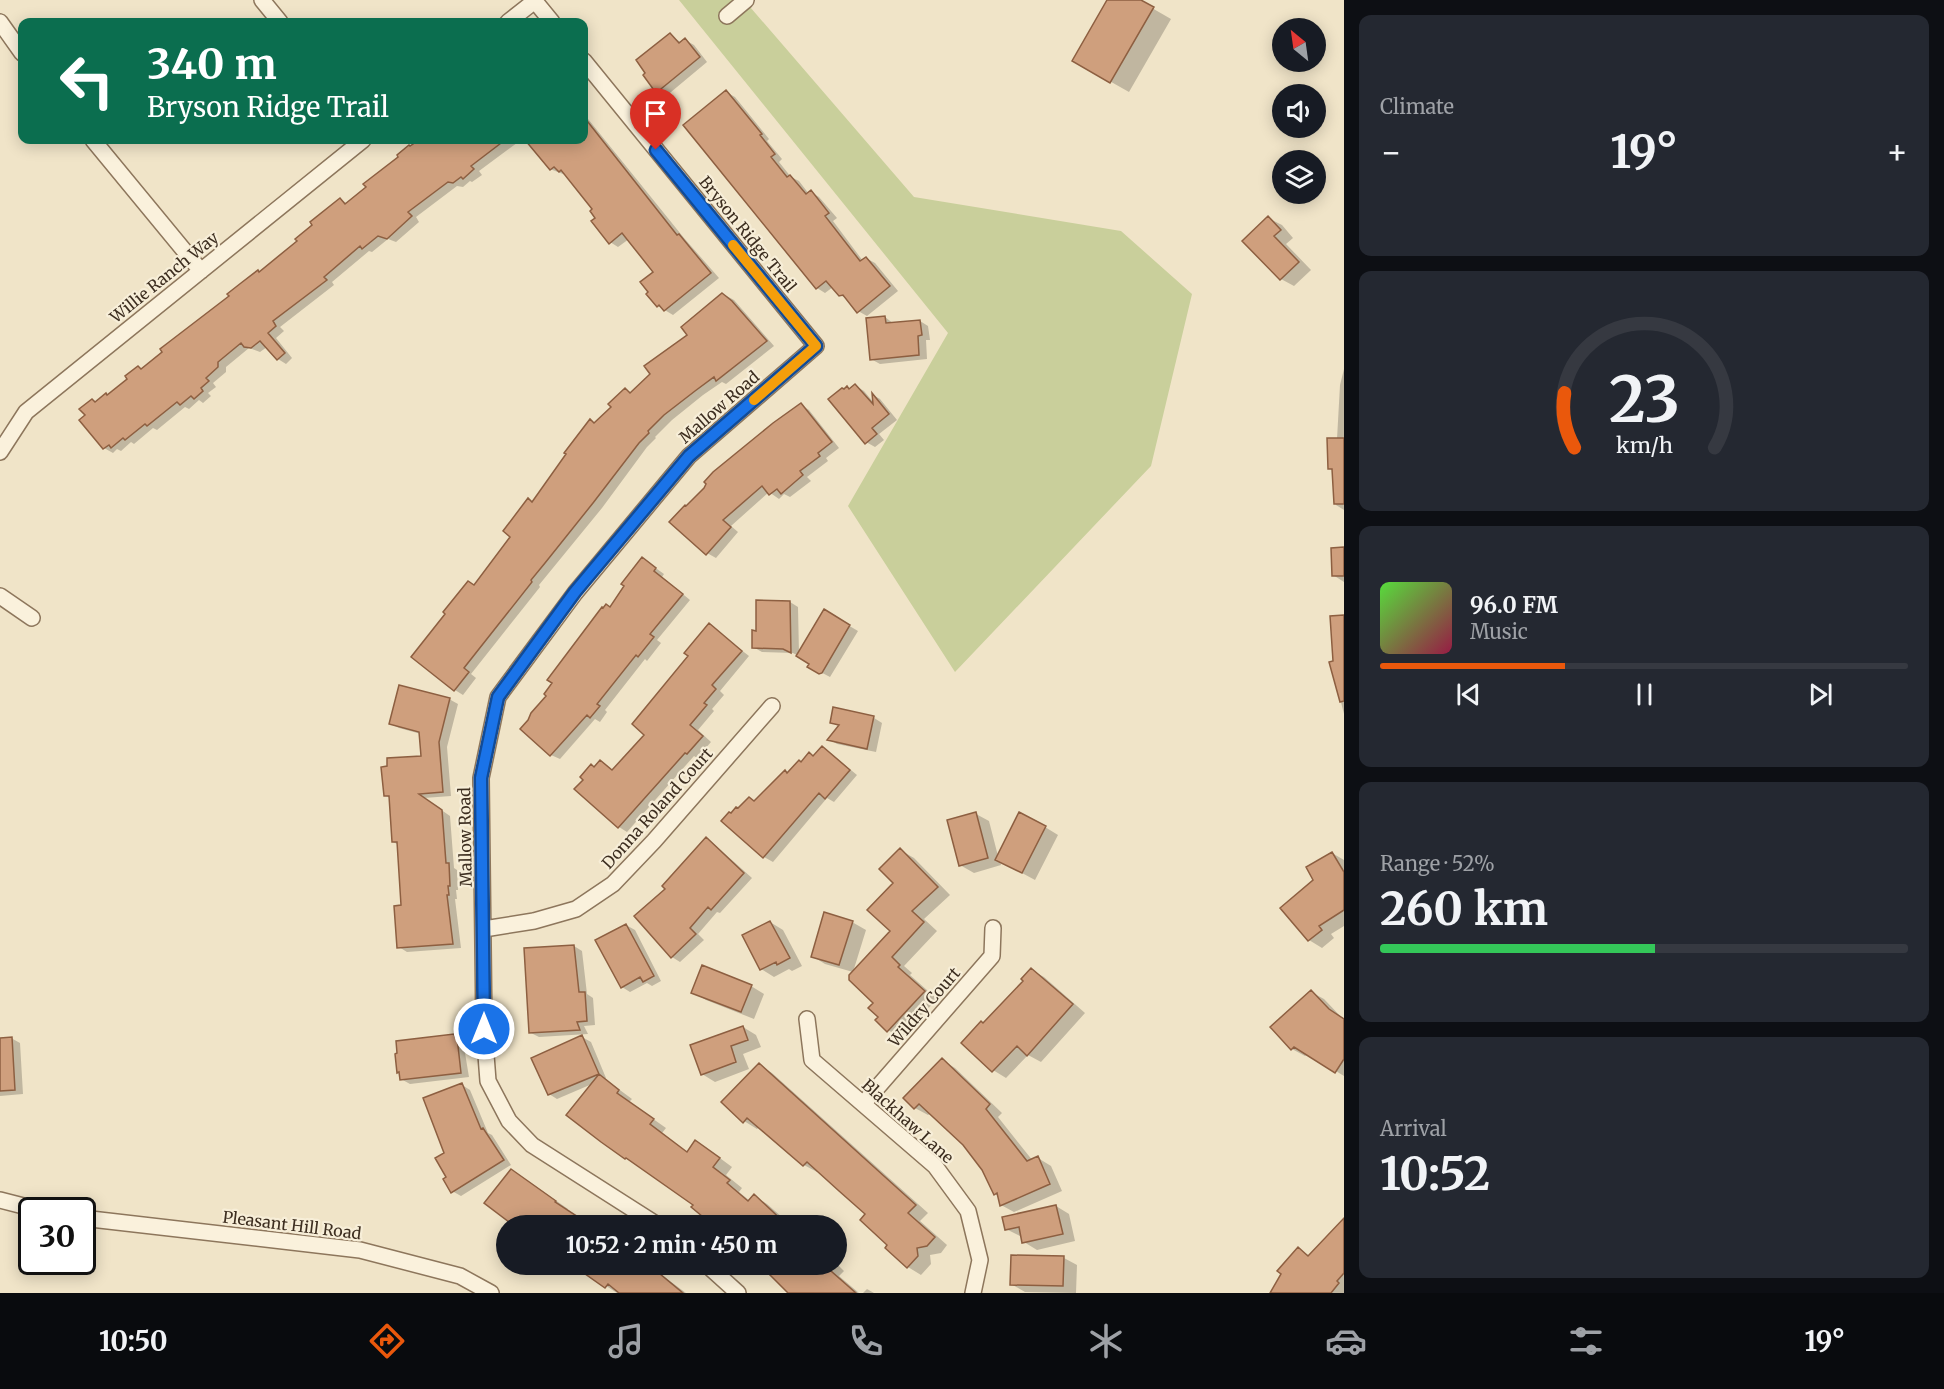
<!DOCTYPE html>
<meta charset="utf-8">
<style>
body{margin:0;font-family:Merriweather,serif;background:#242831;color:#f1f3f6;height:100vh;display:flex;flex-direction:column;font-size:22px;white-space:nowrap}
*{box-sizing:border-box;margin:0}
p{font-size:20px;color:#9ea1a6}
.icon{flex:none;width:33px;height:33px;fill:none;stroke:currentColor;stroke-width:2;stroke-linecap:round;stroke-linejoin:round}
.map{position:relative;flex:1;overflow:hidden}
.details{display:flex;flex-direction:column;gap:15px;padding:15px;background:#0d0f14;width:600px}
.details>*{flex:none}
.banner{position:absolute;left:18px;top:18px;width:570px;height:126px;border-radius:12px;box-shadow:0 3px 15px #0003;background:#0b6e4f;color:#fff;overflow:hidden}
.needle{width:39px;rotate:331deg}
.controls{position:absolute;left:1272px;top:18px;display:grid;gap:12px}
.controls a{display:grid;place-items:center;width:54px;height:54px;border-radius:50%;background:#171b24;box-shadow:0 3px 15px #0003;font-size:30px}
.speed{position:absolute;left:18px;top:1197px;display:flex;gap:12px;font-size:30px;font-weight:700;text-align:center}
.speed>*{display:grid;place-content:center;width:78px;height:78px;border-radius:50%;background:#171b24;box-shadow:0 3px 15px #0003;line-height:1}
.speed .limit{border:3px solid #111;border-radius:9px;background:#fff;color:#111}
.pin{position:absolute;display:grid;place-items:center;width:51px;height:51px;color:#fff;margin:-62px -26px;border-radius:50% 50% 50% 0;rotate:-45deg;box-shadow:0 0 6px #0007}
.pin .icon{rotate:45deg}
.me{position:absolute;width:66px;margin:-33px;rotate:0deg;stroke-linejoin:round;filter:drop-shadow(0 0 4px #0008)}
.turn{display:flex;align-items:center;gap:21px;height:126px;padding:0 30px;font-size:27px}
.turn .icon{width:78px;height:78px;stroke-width:2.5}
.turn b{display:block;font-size:42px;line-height:51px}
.big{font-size:45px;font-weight:700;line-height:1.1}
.details .widget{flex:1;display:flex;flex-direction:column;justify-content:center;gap:9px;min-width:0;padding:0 21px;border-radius:12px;background:#242831}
.details .dial{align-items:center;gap:0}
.dial svg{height:156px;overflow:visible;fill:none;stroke:#363941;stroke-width:7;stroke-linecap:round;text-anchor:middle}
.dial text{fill:#f1f3f6;stroke:none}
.song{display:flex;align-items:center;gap:18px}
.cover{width:72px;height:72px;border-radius:9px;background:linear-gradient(135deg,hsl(110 70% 55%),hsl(340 70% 35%))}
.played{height:6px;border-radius:3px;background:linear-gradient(90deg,#ea580c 35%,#363941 35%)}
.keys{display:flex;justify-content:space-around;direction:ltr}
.heat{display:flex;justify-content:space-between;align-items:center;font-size:33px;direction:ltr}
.charge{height:9px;border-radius:4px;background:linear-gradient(90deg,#34c759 52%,#363941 0)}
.trip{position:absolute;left:496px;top:1215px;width:351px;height:60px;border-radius:30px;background:#171b24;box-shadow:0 3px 15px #0003;font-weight:700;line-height:60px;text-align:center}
.tabs{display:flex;height:96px;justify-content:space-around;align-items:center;background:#090b0e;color:#9ea1a6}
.tabs .icon{width:42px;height:42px}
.tabs .on{color:#ea580c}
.tabs b{font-size:27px;color:#f1f3f6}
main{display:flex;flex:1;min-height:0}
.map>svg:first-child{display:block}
.green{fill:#c9cf9b}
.shadow{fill:#0003}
.building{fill:#cf9f7d;stroke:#8d5f41;stroke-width:1.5}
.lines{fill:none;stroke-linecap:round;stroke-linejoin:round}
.minor-casing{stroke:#8d765c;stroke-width:18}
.minor{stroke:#faf1dc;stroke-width:15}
.route-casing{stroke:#114b97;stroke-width:15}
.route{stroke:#1a73e8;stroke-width:10}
.slow{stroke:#f59e0b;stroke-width:10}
.labels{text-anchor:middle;stroke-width:4.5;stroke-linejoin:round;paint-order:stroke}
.street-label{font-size:16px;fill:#3d2e20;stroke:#f7eed8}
</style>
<main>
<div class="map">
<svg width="1344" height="1293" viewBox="0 0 1344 1293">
<rect width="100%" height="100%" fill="#f0e4c8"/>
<path class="green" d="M679 0H744L914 197 1121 231 1192 294 1151 466 955 672 848 506 948 333Z"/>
<path class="shadow" d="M1109 0H1138L1171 19 1129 92 1074 61Z
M670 35 682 43 685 40 694 45 707 62 665 97 657 92Z
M726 92 735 97 769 139 767 141 782 159 779 162 791 177 799 181 809 194 811 192 819 197 837 218 833 221 863 261 866 258 875 263 898 291 867 316 858 311 849 300 840 295 833 287 825 293 817 288Z
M584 114 684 238 719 278 673 315 658 306 655 272 629 239 618 247 610 242 594 209 568 176 550 169 526 140H584Z
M421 140H521L479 171 482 175 472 182 470 181 463 187 457 186 416 217 419 222 396 242 388 239 372 252 369 251 332 282 334 285 280 327 284 331 276 338 292 358 286 364 278 359 267 347 260 352 249 348 226 367V372L213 383 216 387 208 393 211 396 203 403 199 400 189 409 185 407 157 430 153 428 134 444 131 442 121 451 117 449 113 453 104 448 108 396 299 241 340 199 348 204Z
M1268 218 1282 225 1293 238 1286 244 1311 270 1294 286 1281 279Z
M725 295 734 300 774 346 726 384 722 382 703 395 672 420 655 437 656 438 647 447 602 508 539 585 540 587 471 674 476 678 463 695 455 690 413 657 475 586 512 536 533 503 595 424 614 407 625 389 632 393 690 335Z
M885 317 894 324 920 321 928 326 930 340H926L927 359 880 364 871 359Z
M1344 369V510L1336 505 1333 470 1329 468 1337 439 1340 385Z
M856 386 864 391 874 403 873 395 880 399 897 420 879 434 884 440 875 447 866 442 851 390Z
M801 405 809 410 839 448 826 458 828 461 807 477 811 481 790 497 784 494 779 499 769 492 731 526 738 532 716 558 707 553 687 508Z
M1344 549V582L1333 575Z
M650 564 664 574 662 577 690 600 657 640 661 643 647 661 645 659 605 710 607 712 600 722 595 719 560 759 551 755 548 696 611 608Z
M790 602 798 607 799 654 824 611 858 631 830 677 809 666 811 663 793 653 762 652 753 647 757 632Z
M1344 616V714L1331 663 1335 662Z
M709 625 749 656 720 691 724 695 712 709 714 711 698 730 711 742 697 758 694 756 627 832 619 827 594 768 601 762 614 771 647 735 690 656Z
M449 699 458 704 447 747 451 796 424 798 450 816 454 868 457 870 458 890H456L457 899H455L461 948 407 952 399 947 403 907 399 845 393 842 390 798 385 795 423 758 421 734 399 728 391 724Z
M834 709 874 718 882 723 876 752 837 744 829 739 840 727 831 722Z
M823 747 857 775 834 802 827 798 773 862 764 857 723 820 755 802 802 763 814 757Z
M976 814 989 821 998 856 1045 827 1058 835 1035 880 1000 861 1001 865 974 873 960 865Z
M706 839 714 844 752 878 720 913 717 912 698 934 704 940 680 962 672 957 636 916 668 889Z
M900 850 914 858 950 895 924 919 937 931 904 966 912 973 910 975 937 999 901 1038 888 1030 880 1017 875 1003 892 931 895 883Z
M1332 853 1344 860V926L1331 934 1334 938 1322 948 1309 940 1315 880Z
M770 922 783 930 802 966 792 971 789 969 774 977 761 969Z
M852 922 866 930 853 972 825 964 812 956Z
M626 925 635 930 661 981 652 986 647 983 630 992 622 987Z
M574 946 582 951 587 994 593 998 595 1025 584 1026 588 1034 539 1037 531 1033Z
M1031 970 1044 977 1085 1013 1041 1062 1028 1055 1006 1078 993 1070 984 1025 1025 981Z
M751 986 764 994 754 1019 706 1000 693 992Z
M1311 992 1324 999 1344 1020V1076L1308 1054 1305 1056 1292 1049Z
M743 1027 756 1035 761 1047 743 1054 749 1069 715 1082 702 1074Z
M454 1036 463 1041 469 1077 410 1084 401 1079V1073L398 1072Z
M582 1037 591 1042 606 1078 605 1079 632 1099 629 1102 666 1128 662 1133 688 1153 696 1142 709 1150 732 1167 726 1175 742 1188 739 1192 750 1201 754 1196 767 1204 783 1218 785 1216 801 1226 716 1225 695 1205 592 1084 557 1099 549 1094Z
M11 1038 20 1043 23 1094 0 1096V1039Z
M942 1060 955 1068 1002 1113 998 1117 1033 1161 1038 1158 1051 1166 1062 1191 1014 1212 1001 1205 1000 1197 995 1194 984 1169 964 1144 931 1113 928 1115 915 1108Z
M759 1065 772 1073 928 1213 920 1221 947 1245 941 1253 930 1255 931 1264 921 1275 908 1267 887 1248 890 1245 867 1214 819 1171 817 1172 804 1165 759 1127 757 1129 744 1121Z
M462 1085 470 1090 488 1133 492 1135 511 1165 461 1196 452 1191 448 1178 446 1153Z
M511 1171 524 1178 568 1209 518 1226 510 1221Z
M1056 1206 1069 1214 1075 1241 1037 1250 1024 1242 1022 1236H1020L1006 1229Z
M1344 1218V1293H1272L1298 1249 1310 1256Z
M1064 1258 1077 1265 1076 1293 1025 1292 1011 1284Z
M573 1264H647L686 1293H617Z
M763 1264H837L844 1271 839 1276 859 1293H793L769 1275 761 1267Z
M867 1289 874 1293H863Z"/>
<path class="building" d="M1107 0H1141L1154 7 1110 83 1072 61Z
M670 33 679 43 685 38 700 57 656 93 643 75 645 73 636 60Z
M726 90 762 134 760 135 775 154 771 157 787 177 790 175 806 194 811 190 829 213 825 216 860 261 866 257 890 286 857 313 843 295 839 296 826 281 816 289 683 125Z
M584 117 677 235 679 234 711 273 664 311 659 305 657 307 646 294 648 292 640 282 653 272 622 233 609 244 591 221 595 218 590 211 592 209 561 170 559 172 554 167 550 170 525 140H584Z
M419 140H505L471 166 474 169 463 179 461 177 453 183 448 182 408 212 412 216 387 239 378 236 362 249 360 246 324 277 327 280 273 321 276 326 268 333 285 353 277 360 260 341 251 348 244 347 241 343 218 362V367L206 378 209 381 201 388 203 391 194 399 191 396 180 405 177 402 147 426 145 424 125 440 123 438 111 448 109 445 103 449 79 420 85 415 79 409 92 399 95 402 106 393 107 395 127 379 125 376 138 366 141 369 162 352 160 349 169 342 229 296 227 294 241 283 258 270 259 272 297 241 295 239 312 225 310 222 340 198 345 204 366 187 363 184 398 157 397 155 409 145 410 146Z
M1268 216 1281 230 1274 236 1299 262 1280 280 1242 241Z
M722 293 732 301 767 341 716 381 714 377 695 391 664 415 648 431 649 433 639 443 593 503 545 563 531 580 532 582 464 668 469 672 454 691 411 657 445 614 443 612 468 581 474 585 510 537 503 531 528 498 532 502 566 454 564 453 590 419 594 423 611 407 608 404 625 388 630 393 650 374 644 366 687 335 681 327Z
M885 316 886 323 920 320 922 335 918 336 919 355 870 360 866 318Z
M855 384 873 404 872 393 889 414 872 428 877 434 865 444 828 399 842 388 844 389 847 386 849 389Z
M801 403 832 442 818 453 820 456 800 471 803 475 781 494 777 489 769 495 762 486 723 520 731 527 706 555 669 522 685 505 686 506 704 488 706 484 704 482 713 472 773 423Z
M1327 438H1344V504H1334L1332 469H1328Z
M1344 547V576H1332L1331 548Z
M642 557 656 568 654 571 683 594 650 634 654 637 638 657 636 655 597 704 600 706 590 718 587 715 550 756 520 729 528 720 531 713 546 696 544 694 552 683 547 680 602 607 603 608 606 604 610 607 624 586 621 584Z
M756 600 790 601 791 653 783 649 752 648V630L756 631Z
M824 609 850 625 822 673 819 674 807 667 809 664 796 656Z
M1344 615V701L1340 702 1329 662 1333 661 1330 616Z
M709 623 742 651 712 685 716 689 704 703 707 705 690 725 703 736 687 754 685 753 618 828 574 789 583 780 580 777 591 764 594 767 600 760 612 770 644 735 632 724 688 656 684 653Z
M399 685 450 698 439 742 443 792 419 794 442 810 446 863H449L450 886H448L449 895H447L453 944 397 948 394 906 401 905 397 842H392L389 796H384L381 767 387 766V758L421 756 419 732 389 724Z
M833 707 874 716 867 749 827 740 839 725 830 723Z
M822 746 850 770 825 799 819 793 763 858 721 821 729 812 731 813 736 807 738 808 749 797 754 801 785 770 787 773 799 760 801 762 809 752 813 756Z
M976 812 988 858 959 866 947 820Z
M1019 812 1046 826 1022 873 995 860Z
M706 837 744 873 711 910 708 907 690 928 696 934 671 958 634 916 665 889 662 886Z
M900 848 938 887 912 911 924 922 892 957 900 965 898 967 925 991 887 1032 875 1020 878 1017 868 1008 873 1003 849 980V975L890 931 867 910 893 883 879 869Z
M1332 852 1344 872V910L1319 926 1322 930 1308 941 1280 908 1313 880 1306 867Z
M824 912 853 921 839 965 811 957Z
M770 921 790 958 777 965 776 962 760 970 742 935Z
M626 924 654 976 643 982 640 977 621 988 595 940Z
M574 945 579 992H585L587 1021 577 1022 580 1030 529 1033 524 948Z
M702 965 752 985 741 1012 691 993Z
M1031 968 1073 1004 1027 1056 1017 1046 992 1072 961 1043 981 1021 983 1023 1023 981 1021 979Z
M1311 990 1329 1009 1344 1019V1059L1335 1073 1294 1047 1291 1050 1270 1027Z
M743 1026 748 1040 731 1046 736 1062 701 1075 690 1045Z
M454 1034 455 1037H457L461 1073 400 1080 399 1072 397 1073 395 1054 397 1053 396 1041Z
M582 1035 599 1074 548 1095 531 1058Z
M12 1037 15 1090 0 1091V1038Z
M942 1058 990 1104 986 1109 1027 1161 1038 1156 1050 1184 1000 1206 997 1193 994 1195 982 1170 963 1145 919 1104 914 1109 903 1098Z
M759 1063 916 1205 908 1213 935 1237 927 1246 917 1248 918 1256 907 1268 885 1248 887 1245 860 1220 865 1214 839 1191 807 1162 803 1166 747 1118 743 1123 721 1102Z
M599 1074 619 1090 617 1093 654 1119 650 1124 687 1152 695 1140 720 1158 713 1167 730 1180 727 1183 748 1201 754 1194 788 1226H714L691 1207 693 1205 626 1158 625 1159 601 1142 566 1115Z
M462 1083 481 1129 483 1128 504 1160 451 1193 443 1179 446 1177 435 1158 444 1153 423 1098Z
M511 1169 556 1201 555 1202 592 1226H517L511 1220 509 1222 484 1203Z
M1056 1205 1063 1234 1022 1243 1019 1227 1005 1230 1002 1217Z
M1344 1218V1273L1337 1281 1339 1283 1331 1293H1270L1281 1274 1277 1271 1298 1247 1308 1256Z
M1011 1255 1064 1256 1063 1286 1010 1285Z
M571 1264H648L683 1293H619L608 1284 605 1288Z
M759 1264H823L856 1293H788Z"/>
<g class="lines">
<defs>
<path id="minor" d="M262 0 280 22
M534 0 552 22
M727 16 746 0
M0 22 22 53
M508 22 536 0
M584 61 816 346 689 456 575 593 498 697 481 778 484 1029 488 1081 509 1121 532 1145 659 1226
M93 140 201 271
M0 452 26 412 363 140
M0 596 32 618
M484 929 534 921 576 909 613 884 654 841 772 706
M807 1019 812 1060 935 1166 968 1211 980 1260 973 1293
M863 1104 992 956 993 928
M0 1200 39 1210
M82 1218 360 1250 460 1276 491 1293
M706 1264 738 1293"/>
</defs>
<use href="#minor" class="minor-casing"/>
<use href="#minor" class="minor"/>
</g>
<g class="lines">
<defs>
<path id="route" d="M484 1029 481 778 498 697 575 592 689 456 816 346 656 150"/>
</defs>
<use href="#route" class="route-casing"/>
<use href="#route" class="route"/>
<path class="slow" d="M733 245 816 346 754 400"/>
</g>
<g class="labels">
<g class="street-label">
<text transform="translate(748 234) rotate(51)" y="6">Bryson Ridge Trail</text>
<text transform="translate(164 277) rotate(-39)" y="6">Willie Ranch Way</text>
<text transform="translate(719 407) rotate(-41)" y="6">Mallow Road</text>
<text transform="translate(657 808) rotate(-48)" y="6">Donna Roland Court</text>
<text transform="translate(465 837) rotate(-91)" y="6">Mallow Road</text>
<text transform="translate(924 1007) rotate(-49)" y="6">Wildry Court</text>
<text transform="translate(908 1121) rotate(42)" y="6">Blackhaw Lane</text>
<text transform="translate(292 1225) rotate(7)" y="6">Pleasant Hill Road</text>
</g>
</g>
</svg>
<div class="controls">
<a><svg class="needle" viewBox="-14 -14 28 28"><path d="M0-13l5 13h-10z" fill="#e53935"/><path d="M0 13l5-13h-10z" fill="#9ea1a6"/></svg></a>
<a><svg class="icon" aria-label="sound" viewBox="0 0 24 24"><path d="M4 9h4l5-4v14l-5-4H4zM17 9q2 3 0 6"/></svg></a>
<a><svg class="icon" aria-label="layers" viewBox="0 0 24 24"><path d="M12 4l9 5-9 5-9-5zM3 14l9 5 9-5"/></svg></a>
</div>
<div class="speed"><div class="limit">30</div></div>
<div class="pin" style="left:656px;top:150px;background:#d93025"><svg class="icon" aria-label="arrive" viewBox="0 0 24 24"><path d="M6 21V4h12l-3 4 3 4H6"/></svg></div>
<svg class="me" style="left:484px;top:1029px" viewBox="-20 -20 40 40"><circle r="17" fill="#1a73e8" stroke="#fff" stroke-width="3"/><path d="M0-11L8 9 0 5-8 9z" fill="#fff"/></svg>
<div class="trip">10:52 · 2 min · 450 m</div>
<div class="banner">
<div class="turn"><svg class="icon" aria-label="left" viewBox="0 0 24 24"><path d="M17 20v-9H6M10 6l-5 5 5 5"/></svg><div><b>340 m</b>Bryson Ridge Trail</div></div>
</div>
</div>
<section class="details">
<div class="widget"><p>Climate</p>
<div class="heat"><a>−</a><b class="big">19°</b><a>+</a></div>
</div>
<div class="widget dial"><svg viewBox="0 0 100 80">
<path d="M14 69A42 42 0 1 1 86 69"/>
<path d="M14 69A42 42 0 0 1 9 41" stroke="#ea580c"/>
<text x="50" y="56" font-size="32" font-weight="700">23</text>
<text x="50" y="72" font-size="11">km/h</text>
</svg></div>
<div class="widget">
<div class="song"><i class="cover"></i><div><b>96.0 FM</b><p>Music</p></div></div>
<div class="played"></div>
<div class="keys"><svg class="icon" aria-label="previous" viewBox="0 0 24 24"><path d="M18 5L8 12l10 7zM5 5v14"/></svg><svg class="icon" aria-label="pause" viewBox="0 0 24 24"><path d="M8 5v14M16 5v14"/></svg><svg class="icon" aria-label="next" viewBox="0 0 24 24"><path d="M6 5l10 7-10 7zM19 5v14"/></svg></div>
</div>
<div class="widget"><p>Range · 52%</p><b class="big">260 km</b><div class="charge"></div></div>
<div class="widget"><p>Arrival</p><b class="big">10:52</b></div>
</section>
</main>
<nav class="tabs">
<b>10:50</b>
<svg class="icon on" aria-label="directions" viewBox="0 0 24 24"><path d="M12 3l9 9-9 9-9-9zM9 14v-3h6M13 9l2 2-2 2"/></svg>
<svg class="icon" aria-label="music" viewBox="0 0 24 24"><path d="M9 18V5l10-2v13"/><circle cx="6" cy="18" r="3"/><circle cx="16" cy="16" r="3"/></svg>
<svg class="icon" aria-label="phone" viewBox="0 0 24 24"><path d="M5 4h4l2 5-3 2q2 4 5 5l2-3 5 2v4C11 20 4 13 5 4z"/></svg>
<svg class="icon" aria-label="climate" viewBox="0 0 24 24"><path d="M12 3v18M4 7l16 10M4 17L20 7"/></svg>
<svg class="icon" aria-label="car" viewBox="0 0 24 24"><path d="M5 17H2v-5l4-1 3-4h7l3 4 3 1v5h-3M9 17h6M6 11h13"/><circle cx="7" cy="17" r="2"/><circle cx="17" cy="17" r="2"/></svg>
<svg class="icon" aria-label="filters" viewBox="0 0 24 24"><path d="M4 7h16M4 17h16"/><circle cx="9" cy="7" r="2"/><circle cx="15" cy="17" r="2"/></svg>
<b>19°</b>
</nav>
